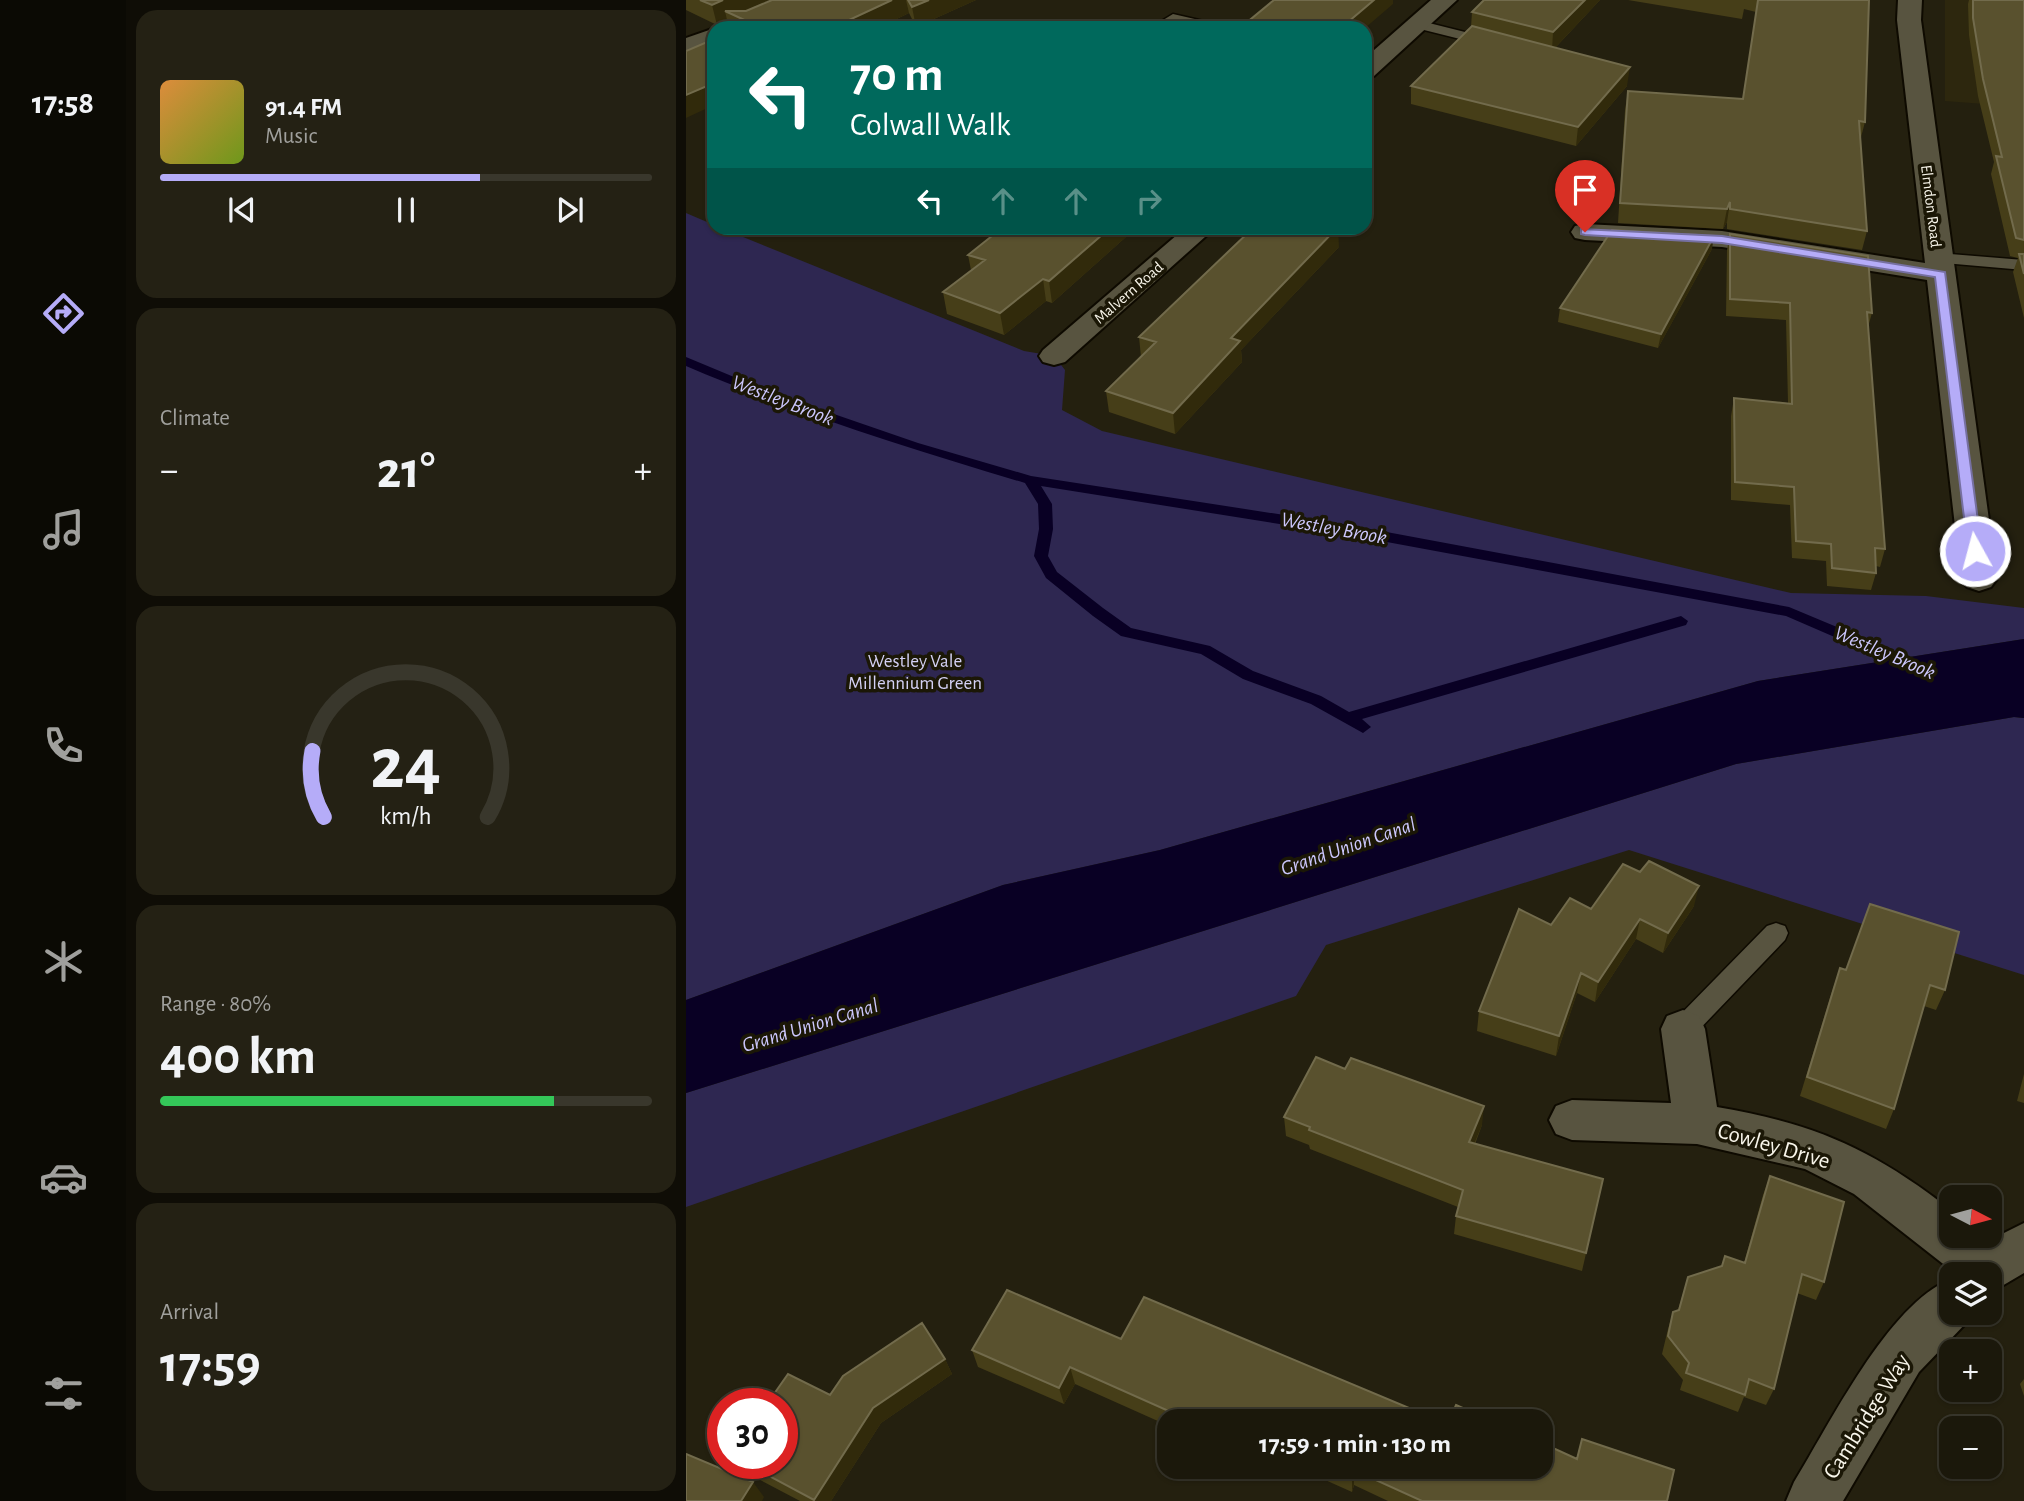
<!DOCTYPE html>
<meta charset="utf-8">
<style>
body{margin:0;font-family:"Alegreya Sans",sans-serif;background:#242114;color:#f1f3f6;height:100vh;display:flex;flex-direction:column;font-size:26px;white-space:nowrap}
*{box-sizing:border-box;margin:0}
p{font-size:23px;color:#a0a09d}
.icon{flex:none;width:38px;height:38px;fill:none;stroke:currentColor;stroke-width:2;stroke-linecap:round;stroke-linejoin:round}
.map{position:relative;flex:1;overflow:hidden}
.details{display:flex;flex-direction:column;gap:10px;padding:10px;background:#0f0d06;width:560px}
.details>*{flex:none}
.banner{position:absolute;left:21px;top:21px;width:665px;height:214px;border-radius:21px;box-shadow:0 2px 5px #0004,0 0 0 2px #39372c;background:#00695c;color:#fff;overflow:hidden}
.needle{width:46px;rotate:96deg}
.controls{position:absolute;left:1253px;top:1185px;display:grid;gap:14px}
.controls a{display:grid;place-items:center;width:63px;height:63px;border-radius:14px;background:#1b180b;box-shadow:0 2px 5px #0004,0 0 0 2px #39372c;font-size:35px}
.speed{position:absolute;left:21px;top:1388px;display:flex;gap:14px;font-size:35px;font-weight:700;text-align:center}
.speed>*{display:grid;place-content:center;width:91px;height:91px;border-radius:50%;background:#1b180b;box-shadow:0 2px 5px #0004,0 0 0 2px #39372c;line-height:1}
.speed .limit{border:10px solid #d22;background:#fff;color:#111}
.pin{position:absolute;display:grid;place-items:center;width:60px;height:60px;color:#fff;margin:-72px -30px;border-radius:50% 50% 50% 0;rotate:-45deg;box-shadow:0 0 7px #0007}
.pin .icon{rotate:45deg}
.me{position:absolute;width:77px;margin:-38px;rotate:353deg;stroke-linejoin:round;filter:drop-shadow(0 0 5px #0008)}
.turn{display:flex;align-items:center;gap:24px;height:147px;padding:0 28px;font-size:32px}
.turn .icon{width:91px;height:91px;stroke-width:2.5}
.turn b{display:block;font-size:49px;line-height:60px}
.lanes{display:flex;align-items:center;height:66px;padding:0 28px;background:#0003;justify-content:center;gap:35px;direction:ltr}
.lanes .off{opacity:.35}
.big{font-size:52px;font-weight:600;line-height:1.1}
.details .widget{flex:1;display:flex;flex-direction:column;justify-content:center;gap:10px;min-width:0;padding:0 24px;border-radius:21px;background:#242114}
.details .dial{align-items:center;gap:0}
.dial svg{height:182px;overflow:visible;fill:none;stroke:#39372c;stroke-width:7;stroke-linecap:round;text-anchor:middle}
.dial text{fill:#f1f3f6;stroke:none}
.song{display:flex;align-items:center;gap:21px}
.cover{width:84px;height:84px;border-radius:10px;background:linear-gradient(135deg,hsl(30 70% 55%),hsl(80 70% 35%))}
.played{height:7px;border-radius:4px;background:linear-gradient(90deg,#b5acf8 65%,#39372c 65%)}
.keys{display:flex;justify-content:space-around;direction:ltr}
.heat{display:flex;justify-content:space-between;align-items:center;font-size:38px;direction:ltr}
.charge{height:10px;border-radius:5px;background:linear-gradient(90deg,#34c759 80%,#39372c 0)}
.trip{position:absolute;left:471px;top:1409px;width:396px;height:70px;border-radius:21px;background:#1b180b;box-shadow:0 2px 5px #0004,0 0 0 2px #39372c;font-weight:600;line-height:70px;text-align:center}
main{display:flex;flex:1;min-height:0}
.menu{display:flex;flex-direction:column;width:126px;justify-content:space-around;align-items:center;background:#0b0a04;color:#a0a09d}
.menu .icon{width:49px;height:49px}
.menu .on{color:#b5acf8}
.menu b{font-size:32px;color:#f1f3f6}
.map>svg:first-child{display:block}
.built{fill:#2d270e}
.green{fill:#2e2751}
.water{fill:#090024}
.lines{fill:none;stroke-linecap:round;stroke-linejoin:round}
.stream{fill:#090024;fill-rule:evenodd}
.lane-casing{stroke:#0e0a00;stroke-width:3}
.street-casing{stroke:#0e0a00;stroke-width:4}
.lane{fill:#585440;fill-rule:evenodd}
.street{fill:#585440;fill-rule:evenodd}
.wall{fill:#463e18}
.shaded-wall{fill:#312a0b}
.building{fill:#59512e;stroke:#726b4c;stroke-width:2}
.route{fill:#b5acf8;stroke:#7670a1;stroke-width:2}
.labels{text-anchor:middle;stroke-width:7;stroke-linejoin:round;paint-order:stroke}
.far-street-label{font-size:16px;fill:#f8f5ea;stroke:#1b1706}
.park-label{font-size:19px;fill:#d4d1f5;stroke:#1b1706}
.water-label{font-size:21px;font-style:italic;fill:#ccc7fd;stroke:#1b1706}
.near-street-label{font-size:23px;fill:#f8f5ea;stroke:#1b1706}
</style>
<main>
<nav class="menu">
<b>17:58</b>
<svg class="icon on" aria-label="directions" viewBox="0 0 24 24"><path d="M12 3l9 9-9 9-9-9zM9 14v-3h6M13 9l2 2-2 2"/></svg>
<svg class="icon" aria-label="music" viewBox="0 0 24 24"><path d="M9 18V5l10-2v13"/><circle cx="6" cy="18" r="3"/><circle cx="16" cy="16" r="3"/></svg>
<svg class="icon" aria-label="phone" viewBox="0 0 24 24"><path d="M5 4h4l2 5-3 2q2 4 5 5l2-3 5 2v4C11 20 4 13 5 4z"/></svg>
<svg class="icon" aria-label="climate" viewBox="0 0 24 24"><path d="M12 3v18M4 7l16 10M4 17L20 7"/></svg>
<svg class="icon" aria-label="car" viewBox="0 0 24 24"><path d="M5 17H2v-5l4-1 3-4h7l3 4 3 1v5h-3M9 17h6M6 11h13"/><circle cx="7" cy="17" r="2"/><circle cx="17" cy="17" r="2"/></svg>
<svg class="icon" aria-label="filters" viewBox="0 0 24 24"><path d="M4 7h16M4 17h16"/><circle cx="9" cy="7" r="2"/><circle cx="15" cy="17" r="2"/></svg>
</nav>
<section class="details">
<div class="widget">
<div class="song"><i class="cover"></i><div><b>91.4 FM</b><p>Music</p></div></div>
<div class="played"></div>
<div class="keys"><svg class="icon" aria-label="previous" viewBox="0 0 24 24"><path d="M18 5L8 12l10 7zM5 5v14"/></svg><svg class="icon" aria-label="pause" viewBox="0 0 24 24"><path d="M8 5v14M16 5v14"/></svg><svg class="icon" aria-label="next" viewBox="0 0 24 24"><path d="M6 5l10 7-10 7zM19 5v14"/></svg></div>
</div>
<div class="widget"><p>Climate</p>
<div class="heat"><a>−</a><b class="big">21°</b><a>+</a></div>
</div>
<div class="widget dial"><svg viewBox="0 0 100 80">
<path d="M14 69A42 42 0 1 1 86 69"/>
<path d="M14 69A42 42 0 0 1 9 40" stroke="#b5acf8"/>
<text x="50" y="56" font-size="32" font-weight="700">24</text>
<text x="50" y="72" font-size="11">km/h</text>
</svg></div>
<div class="widget"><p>Range · 80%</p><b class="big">400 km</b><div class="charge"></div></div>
<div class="widget"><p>Arrival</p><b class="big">17:59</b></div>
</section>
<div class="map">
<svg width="1338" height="1501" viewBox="0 0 1338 1501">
<rect width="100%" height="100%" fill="#24200f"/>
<path class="built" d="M1259 0H1314L1338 107 1259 101Z"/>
<path class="green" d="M0 213 28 225V228H35L338 351 368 356 379 370 376 410 416 431 1105 593 1240 596 1338 608V639L1072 681 474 850 317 885 0 1000Z
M1328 717 1338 718V975L943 850 640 945 610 996 0 1207V1093L1050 764Z"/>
<path class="water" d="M1338 639V718L1328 717 1050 764 0 1093V1000L317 885 474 850 1072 681Z"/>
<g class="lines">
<path class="stream" d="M0 357 84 392 232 443 345 476 663 525 1103 607 1237 663 1240 667 1232 672 1227 671 1100 616 663 535 355 486 366 504 367 529 362 556 371 572 417 608 445 628 524 646 567 671 635 696 663 712 995 616 1002 621 1000 625 676 719 685 727 677 733 625 704 557 679 515 654 435 636 407 616 360 578 348 556 353 529 352 504 339 483C224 449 110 413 0 366Z"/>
<defs>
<path id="lane" d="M487 14 535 25 537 28H512L489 23 481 28H464Z
M731 20 811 40 813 43 806 47 726 27V21Z
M1252 253 1338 260V270L1246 262 1244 258 1246 254Z
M1090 923 1099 926 1102 933 1099 940 1006 1037 997 1040 988 1037 984 1029 988 1021 1081 926Z"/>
<path id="street" d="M745 0H771L688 76 679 78V58Z
M1212 0H1236L1235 20 1311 579 1305 587 1293 591 1281 587 1275 579 1241 280 1036 247 899 240 889 238 885 232 889 226 899 224 1036 231 1239 263 1211 20Z
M29 28 28 44 0 54V38Z
M499 228H529L379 362 368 365 357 362 353 356 357 350Z
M997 1010 1013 1016 1019 1029 1031 1107C1130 1124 1186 1149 1265 1210V1236H1298L1304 1240 1338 1223V1273L1304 1293V1274H1270L1168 1194 1119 1169 1011 1144 886 1140 870 1134 863 1120 870 1106 886 1100 985 1103 975 1029 981 1016Z
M1265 1279V1312H1286L1283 1320 1233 1372 1157 1501H1100L1108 1482C1144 1424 1202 1304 1265 1279Z"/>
</defs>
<use href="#lane" class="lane-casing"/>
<use href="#street" class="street-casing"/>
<use href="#lane" class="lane"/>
<use href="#street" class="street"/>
</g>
<path class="wall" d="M0 0H83L60 11 86 0H290L230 27 223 13 192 28H43L41 20 31 25 0 10Z
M798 0H914L869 48 941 86 890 146 725 104V86L785 27 786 12Z
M942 0H1183L1179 122 1174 141 1181 231 1176 250 1041 229V222L1037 229 932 223 939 110 942 91 1057 99 1070 12 1058 9 1056 19Z
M1283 0H1338V318L1327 272 1332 258 1324 256 1305 174 1308 162 1292 96 1283 35 1282 4Z
M450 228 366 303 360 301 318 335 261 314 257 292 285 270 282 255Z
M1044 234 1186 313 1182 327 1199 549 1194 567 1190 566V573L1185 590 1141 586 1140 561 1106 558 1104 505 1045 500V416L1048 398 1102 403 1100 320 1040 316 1041 250Z
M653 247 555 350 556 362 489 434 423 412 420 391 455 357 453 337Z
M1026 249 972 348 872 322 874 308Z
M1184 904 1259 990 1250 1010 1238 1006 1208 1109 1200 1129 1114 1096 1147 988 1154 968 1160 970Z
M1008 906 977 953 950 939 909 1002 891 993 870 1056 791 1031 793 1011 865 925Z
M1338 1074V1103L1331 1101Z
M598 1117 796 1125 789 1144 917 1179 896 1271 768 1234 770 1216 772 1207 624 1149 623 1145 600 1136Z
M1084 1176 1138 1282 1130 1300 1111 1293 1088 1389 1080 1405 1058 1397 1052 1412 994 1390 997 1380 976 1354 982 1329 987 1312 992 1310 1002 1277 1035 1267 1039 1256 1058 1263 1077 1195Z
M435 1339 754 1421H483V1426L389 1384 378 1404 292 1367 286 1350Z
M259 1359 266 1374 195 1423 145 1501H114L55 1470 50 1463H96L144 1395Z
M1338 1379V1396L1334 1384Z
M608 1466H854L981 1501H702L668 1485 666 1492Z"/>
<path class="shaded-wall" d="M37 0H83L49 16 39 11 41 20 31 25 26 5Z
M206 0H220L223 13 192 28H146Z
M243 0H290L230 27 226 7Z
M688 0H707V4L679 28H655Z
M899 0H914L866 51 867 32Z
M944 67 941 86 890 146 892 127Z
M28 83V105L0 118V95Z
M1044 202 1041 222 1037 229 1041 209Z
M424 228H450L366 303 363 281Z
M637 228H652L653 247 555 350 556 362 489 434 487 413 545 338Z
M1028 236 1026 249 972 348 975 334Z
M357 279 360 301 318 335 314 313Z
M1013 886 1008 906 977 953 982 933Z
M954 919 950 939 909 1002 912 982Z
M895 973 891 993 870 1056 873 1036Z
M798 1106 796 1125 781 1161 783 1142Z
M259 1359 266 1374 195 1423 145 1501H128V1500L187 1408Z
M384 1367 389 1384 378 1404 373 1388Z
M516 1412 518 1421H512Z
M668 1470V1485L666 1492V1476Z
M67 1482 78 1497 76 1501H55Z"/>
<path class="building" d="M14 0H37L26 5Z
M86 0H206L146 28H54L65 23 39 11H60Z
M222 0H243L226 7Z
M588 0H688L655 28H554Z
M798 0H899L867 32 786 12Z
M1072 0H1183L1179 122 1173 121 1181 231 1044 209V202L1041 209 934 203 942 91 1057 99Z
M1287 0H1338V240L1330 238 1310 156 1316 157 1297 79 1287 18Z
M786 26 944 67 892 127 725 86Z
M28 39V83L0 95V51Z
M316 228H424L363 281 357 279 314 313 257 292 299 260 282 255Z
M567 228H651L545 338 554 341 487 413 420 391 470 342 453 337Z
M926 230 1028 236 975 334 874 308Z
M1044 234 1182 256 1186 313 1181 312 1199 549 1189 548 1190 573 1146 568 1145 544 1110 541 1108 487 1049 482 1048 398 1106 404 1104 303 1044 299Z
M1333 254H1338V274Z
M963 861 1013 886 982 933 954 919 912 982 895 973 873 1036 793 1011 833 909 865 925 884 898 905 909 937 864 954 872Z
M1184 904 1273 932 1259 990 1244 985 1208 1109 1121 1077 1154 968 1160 970Z
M630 1057 659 1069 665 1058 798 1106 783 1142 917 1179 900 1253 770 1216 777 1190 623 1130 624 1127 598 1117Z
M1084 1176 1158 1202 1138 1282 1116 1274 1088 1389 1063 1379 1059 1395 1000 1373 1003 1363 982 1336 987 1312 993 1310 1002 1277 1036 1266 1039 1256 1059 1263Z
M321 1290 435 1339 458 1297 754 1421H537L516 1412 512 1421H505L384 1367 373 1388 286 1350Z
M236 1323 259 1359 187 1408 128 1500 59 1463H96V1404H81L102 1374 144 1395 157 1376Z
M770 1405 806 1421H763Z
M896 1439 988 1470 981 1501H736L668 1470 666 1476 643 1466H854V1442L891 1459Z
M0 1454 67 1482 55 1501H0Z"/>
<path class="route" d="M895 229 1036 236 1259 272 1296 551 1294 554H1284L1282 551 1249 277 1036 243 899 235 895 234Z"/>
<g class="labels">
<g class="far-street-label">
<text transform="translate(1246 206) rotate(83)" y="6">Elmdon Road</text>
<text transform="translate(442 292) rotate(-41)" y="6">Malvern Road</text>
</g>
<g class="park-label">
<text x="229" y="667">Westley Vale<tspan x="229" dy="22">Millennium Green</tspan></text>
</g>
<g class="water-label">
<text transform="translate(97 400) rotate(21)" y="7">Westley Brook</text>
<text transform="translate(648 528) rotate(10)" y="7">Westley Brook</text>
<text transform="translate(1199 652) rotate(23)" y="7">Westley Brook</text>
<text transform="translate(662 846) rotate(-19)" y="7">Grand Union Canal</text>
<text transform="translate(124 1025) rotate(-17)" y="7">Grand Union Canal</text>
</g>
<g class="near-street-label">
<text transform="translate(1088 1145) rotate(16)" y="8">Cowley Drive</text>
<text transform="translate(1180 1416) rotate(-58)" y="8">Cambridge Way</text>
</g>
</g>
</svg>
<div class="controls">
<a><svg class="needle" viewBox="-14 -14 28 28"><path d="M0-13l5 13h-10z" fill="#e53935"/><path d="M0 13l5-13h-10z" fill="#a0a09d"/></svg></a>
<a><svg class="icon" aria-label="layers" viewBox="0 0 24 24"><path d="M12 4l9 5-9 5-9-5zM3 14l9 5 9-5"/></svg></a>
<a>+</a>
<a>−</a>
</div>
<div class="speed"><div class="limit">30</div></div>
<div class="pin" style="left:899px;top:232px;background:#d93025"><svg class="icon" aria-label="arrive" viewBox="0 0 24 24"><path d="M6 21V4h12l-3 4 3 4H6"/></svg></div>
<svg class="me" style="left:1289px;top:551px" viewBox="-20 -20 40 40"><circle r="17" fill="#b5acf8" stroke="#fff" stroke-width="3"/><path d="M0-11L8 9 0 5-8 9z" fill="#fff"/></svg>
<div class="trip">17:59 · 1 min · 130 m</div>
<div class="banner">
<div class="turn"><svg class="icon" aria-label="left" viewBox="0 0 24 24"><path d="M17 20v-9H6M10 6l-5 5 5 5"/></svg><div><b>70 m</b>Colwall Walk</div></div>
<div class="lanes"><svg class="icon" aria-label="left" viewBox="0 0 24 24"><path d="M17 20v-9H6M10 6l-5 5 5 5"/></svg><svg class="icon off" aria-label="ahead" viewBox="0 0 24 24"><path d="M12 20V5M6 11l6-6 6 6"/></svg><svg class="icon off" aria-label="ahead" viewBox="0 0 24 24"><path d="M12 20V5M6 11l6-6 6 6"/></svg><svg class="icon off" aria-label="right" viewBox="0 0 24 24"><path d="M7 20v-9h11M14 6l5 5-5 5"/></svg></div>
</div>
</div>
</main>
